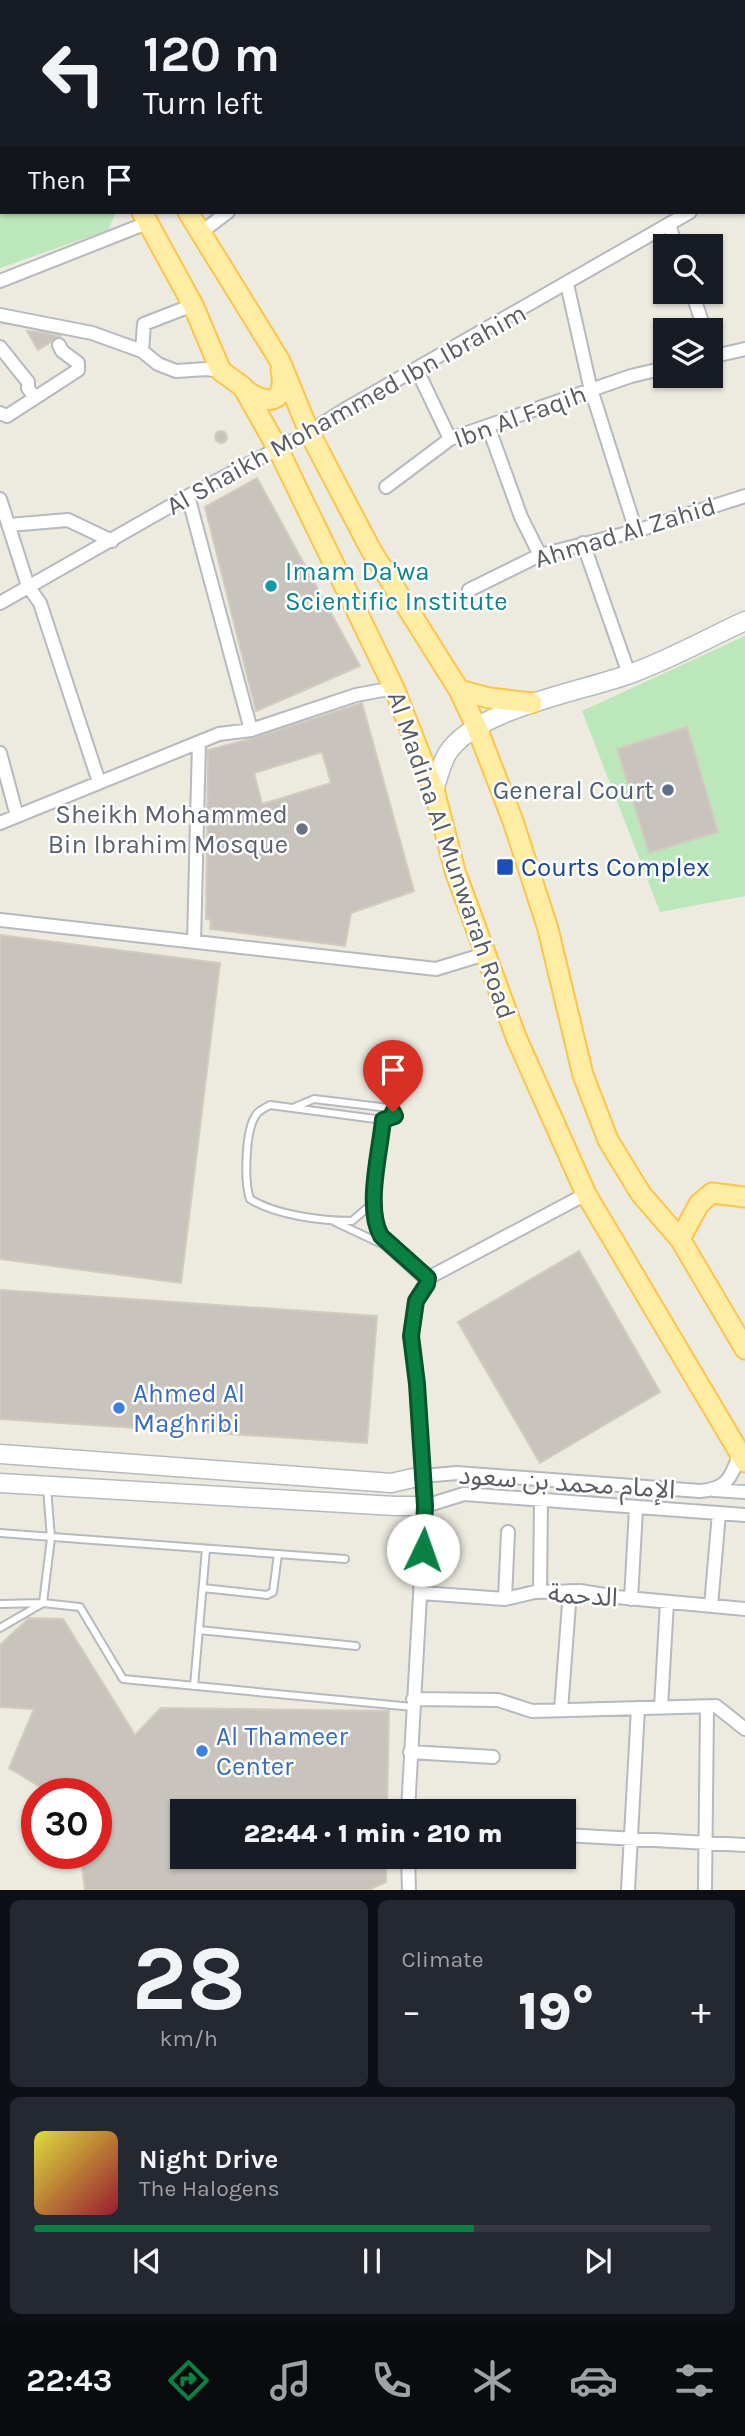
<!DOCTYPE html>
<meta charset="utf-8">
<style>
body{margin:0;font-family:Karla,"Noto Sans Arabic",sans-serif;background:#242831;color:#f1f3f6;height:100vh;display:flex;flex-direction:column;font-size:26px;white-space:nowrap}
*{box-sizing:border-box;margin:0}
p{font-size:23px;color:#9ea1a6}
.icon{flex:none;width:38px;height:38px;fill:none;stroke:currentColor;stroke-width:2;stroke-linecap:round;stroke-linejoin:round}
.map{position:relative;height:1890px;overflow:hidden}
.panel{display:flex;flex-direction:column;gap:10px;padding:10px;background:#0d0f14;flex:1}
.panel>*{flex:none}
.banner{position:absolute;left:0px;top:0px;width:746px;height:214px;box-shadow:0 2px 5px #0004;background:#171b24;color:#f1f3f6;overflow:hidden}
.controls{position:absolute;left:653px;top:234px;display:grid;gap:14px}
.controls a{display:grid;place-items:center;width:70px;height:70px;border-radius:0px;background:#171b24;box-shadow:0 2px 5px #0004;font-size:35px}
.speed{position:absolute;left:21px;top:1778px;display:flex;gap:14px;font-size:35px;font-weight:700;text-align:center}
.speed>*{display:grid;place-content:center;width:91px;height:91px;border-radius:50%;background:#171b24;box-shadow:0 2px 5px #0004;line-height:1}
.speed .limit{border:10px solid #d22;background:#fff;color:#111}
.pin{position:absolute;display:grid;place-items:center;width:60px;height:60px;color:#fff;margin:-72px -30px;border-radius:50% 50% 50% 0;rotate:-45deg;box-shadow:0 0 7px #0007}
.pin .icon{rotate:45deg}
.me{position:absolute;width:77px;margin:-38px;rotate:3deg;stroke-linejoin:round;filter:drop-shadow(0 0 5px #0008)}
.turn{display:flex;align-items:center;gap:24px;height:147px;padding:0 28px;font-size:32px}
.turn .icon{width:91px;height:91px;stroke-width:2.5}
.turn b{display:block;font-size:49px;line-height:60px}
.then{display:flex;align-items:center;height:66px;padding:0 28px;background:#0003;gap:14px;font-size:26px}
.big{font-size:52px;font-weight:800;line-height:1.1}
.panel .tile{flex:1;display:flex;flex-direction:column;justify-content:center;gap:10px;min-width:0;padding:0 24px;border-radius:10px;background:#242831}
.panel .dial{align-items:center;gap:0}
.dial b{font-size:91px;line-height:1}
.song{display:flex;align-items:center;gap:21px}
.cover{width:84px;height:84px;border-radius:10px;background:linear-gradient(135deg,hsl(60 70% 55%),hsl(350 70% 35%))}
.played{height:7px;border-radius:4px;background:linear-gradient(90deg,#0b8043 65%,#363941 65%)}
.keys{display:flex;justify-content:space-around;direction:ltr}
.heat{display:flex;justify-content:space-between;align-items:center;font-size:38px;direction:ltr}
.panel .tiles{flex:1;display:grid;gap:10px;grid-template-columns:1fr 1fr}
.tile:last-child{grid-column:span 2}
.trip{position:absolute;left:170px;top:1799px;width:406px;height:70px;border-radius:0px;background:#171b24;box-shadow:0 2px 5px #0004;font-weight:800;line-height:70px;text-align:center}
.menu{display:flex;height:112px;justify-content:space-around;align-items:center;background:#090b0e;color:#9ea1a6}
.menu .icon{width:49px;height:49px}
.menu .selected{color:#0b8043}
.menu b{font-size:32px;color:#f1f3f6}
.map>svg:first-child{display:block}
.green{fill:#bbe7ba}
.building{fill:#c8c4bd;stroke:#d2cbbe;stroke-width:2;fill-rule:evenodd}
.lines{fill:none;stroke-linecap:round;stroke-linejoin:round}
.lane-casing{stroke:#b6b9be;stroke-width:10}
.street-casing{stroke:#b6b9be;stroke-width:16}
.secondary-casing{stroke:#b6bac0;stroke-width:21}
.primary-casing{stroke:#fcc44a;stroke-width:23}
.lane{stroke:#fff;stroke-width:6}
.street{stroke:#fff;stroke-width:12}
.secondary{stroke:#fff;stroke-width:18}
.primary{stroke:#ffeda3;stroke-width:19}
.route-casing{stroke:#07532c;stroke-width:18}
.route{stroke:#0b8043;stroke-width:12}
.culture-dot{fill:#0f9aa8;stroke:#fff;stroke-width:2.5}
.service-dot{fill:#5c6f8a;stroke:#fff;stroke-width:2.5}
.worship-dot{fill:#6b7280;stroke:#fff;stroke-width:2.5}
.transit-dot{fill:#1a4fb4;stroke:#fff;stroke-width:2.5}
.shop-dot{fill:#3f7fe0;stroke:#fff;stroke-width:2.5}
.labels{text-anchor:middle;stroke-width:5;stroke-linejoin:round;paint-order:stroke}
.street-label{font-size:26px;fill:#595d62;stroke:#fff}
.culture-label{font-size:26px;fill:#0d838f;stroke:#fff;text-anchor:start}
.service-label{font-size:26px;fill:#4e5e75;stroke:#fff;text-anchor:end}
.worship-label{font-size:26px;fill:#5b616d;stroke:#fff;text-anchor:end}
.transit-label{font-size:26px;fill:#164399;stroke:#fff;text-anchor:start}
.shop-label{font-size:26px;fill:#366cbe;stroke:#fff;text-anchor:start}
</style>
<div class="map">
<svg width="745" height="1890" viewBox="0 0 745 1890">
<rect width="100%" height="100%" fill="#edeae0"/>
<path class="green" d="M0 16 2 212H116L108 230 0 268Z
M745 636V896L660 912 582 711Z"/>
<path class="building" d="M27 331 41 332 60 336 38 350Z
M215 437a6 6 0 1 1 12 0a6 6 0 1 1-12 0Z
M257 478 360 666 256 711 205 507Z
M362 703 414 891 351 913 345 946 210 929 211 920 206 919 208 750 254 738ZM322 752 331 783 262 804 254 773Z
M687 727 718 832 649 853 617 749Z
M0 935 220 963 181 1283 0 1259Z
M579 1251 660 1392 540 1463 458 1322Z
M0 1290 377 1316 367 1443 0 1419Z
M29 1618 63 1619 135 1735 161 1708 389 1711 387 1811H182V1857H386V1882L369 1890H85L80 1853H96V1794H52L9 1768 34 1709 0 1707V1645Z"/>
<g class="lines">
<defs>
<path id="lane" d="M410 0V2
M295 1107 314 1099 389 1108 395 1116 383 1120 270 1105C265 1108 259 1110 256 1115 245 1130 244 1182 250 1199 275 1215 322 1221 352 1221L374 1202 383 1120
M374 1202 377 1230 381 1236 428 1278
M335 1222 384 1245 426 1283
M0 1533 345 1559
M203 1588 267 1595 273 1592 278 1554
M0 1604 43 1603 80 1607 123 1679 413 1707
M0 1628 43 1603 51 1538 47 1488
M199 1630 356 1646
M194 1686 206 1549"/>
<path id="street" d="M442 0V2
M733 0V2
M744 31 745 35
M744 180 745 179
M669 224 676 247
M200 233 228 212
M0 281 147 223
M567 284 590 386 636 531
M692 292 705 331
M0 315 92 333 142 351 158 364 176 371 207 369 221 371
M0 347 28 382V388L35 398
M142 351 144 324 193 305
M710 357 745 349
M417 370 450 439
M0 413 7 416 78 370V363L62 351 59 345
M488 426 521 517 540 555
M386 487 450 439 631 376 665 368
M188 496 251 730
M0 499 28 586 40 603 99 782
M9 525 68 520 112 541
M583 543 629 674
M469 590 540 555 636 531 745 496
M0 603 188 496 309 432 344 410 690 212
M0 753 17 816
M0 823 219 734 251 730 356 695 394 688
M0 920 436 969 485 954
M194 942 199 742
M422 1476 457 1473 700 1491C728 1489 731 1477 740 1453
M714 1490 745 1492
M425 1506 464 1494 745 1515
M540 1592 541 1500
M421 1593 505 1599 535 1592 580 1591 617 1597 745 1609
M505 1599 508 1532
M631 1599 636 1509
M711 1606 719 1513
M413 1699 498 1700 532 1711 716 1706 745 1729
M661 1707 667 1602
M561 1710 570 1591
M410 1752 493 1757
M408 1811 425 1506 417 1384 411 1337 416 1301 427 1284 428 1278 586 1194
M564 1835 745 1845
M408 1857 409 1890
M628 1890 638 1708
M705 1890 707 1707"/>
<path id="secondary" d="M434 790C438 778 441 765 447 754 475 709 579 692 627 675 667 661 706 639 745 621
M0 1454 391 1483 422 1476
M0 1483 395 1506H425"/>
<path id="primary" d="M32 0 33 2
M75 0 76 2
M142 212 193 305 221 371 243 387 278 449 394 688 434 790 455 871 516 1037 586 1194 745 1462
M188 212 280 361 309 432 371 550 459 690 477 728 513 821 548 929 583 1075 608 1140 641 1194 680 1239 745 1349
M243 388C266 407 288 404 281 370
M459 690 489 698 532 703
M680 1239 699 1204 712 1193 745 1197"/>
</defs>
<use href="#lane" class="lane-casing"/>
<use href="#street" class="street-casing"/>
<use href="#secondary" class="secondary-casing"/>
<use href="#primary" class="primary-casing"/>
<use href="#lane" class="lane"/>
<use href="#street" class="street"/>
<use href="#secondary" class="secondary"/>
<use href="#primary" class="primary"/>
</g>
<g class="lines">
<defs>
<path id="route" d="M393 1112 395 1116 383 1120C380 1152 365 1208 381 1236L428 1278 427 1284 416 1301 411 1336 417 1384 425 1506 423 1550"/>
</defs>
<use href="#route" class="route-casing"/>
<use href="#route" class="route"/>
</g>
<circle class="culture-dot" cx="271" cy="586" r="7"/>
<circle class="service-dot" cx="668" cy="790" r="7"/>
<circle class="worship-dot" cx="302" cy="829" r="7"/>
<rect class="transit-dot" x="496" y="858" width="18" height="18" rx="3.5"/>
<g class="shop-dot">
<circle cx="119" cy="1408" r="7"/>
<circle cx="202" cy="1751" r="7"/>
</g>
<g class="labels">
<g class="street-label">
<text transform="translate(346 409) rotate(-29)" y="9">Al Shaikh Mohammed Ibn Ibrahim</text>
<text transform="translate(520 416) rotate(-20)" y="9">Ibn Al Faqih</text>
<text transform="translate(625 532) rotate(-17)" y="9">Ahmad Al Zahid</text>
<text transform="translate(452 855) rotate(71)" y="9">Al Madina Al Munwarah Road</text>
<text transform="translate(567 1482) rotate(4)" y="9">الإمام محمد بن سعود</text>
<text transform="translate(583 1595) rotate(4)" y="9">الدحمة</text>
</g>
<g class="culture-label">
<text x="285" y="580">Imam Da'wa<tspan x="285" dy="30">Scientific Institute</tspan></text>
</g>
<g class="service-label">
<text x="654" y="799">General Court</text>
</g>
<g class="worship-label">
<text x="288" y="823">Sheikh Mohammed<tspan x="288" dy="30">Bin Ibrahim Mosque</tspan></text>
</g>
<g class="transit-label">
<text x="521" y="876">Courts Complex</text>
</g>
<g class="shop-label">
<text x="133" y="1402">Ahmed Al<tspan x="133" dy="30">Maghribi</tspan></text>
<text x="216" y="1745">Al Thameer<tspan x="216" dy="30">Center</tspan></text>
</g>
</g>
</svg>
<div class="controls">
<a><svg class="icon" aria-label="search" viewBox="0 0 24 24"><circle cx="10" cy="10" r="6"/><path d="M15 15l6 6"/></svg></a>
<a><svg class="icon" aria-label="layers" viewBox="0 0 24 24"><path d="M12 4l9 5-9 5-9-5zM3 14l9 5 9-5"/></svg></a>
</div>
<div class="speed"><div class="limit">30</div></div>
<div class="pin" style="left:393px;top:1112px;background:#d93025"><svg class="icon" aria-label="arrive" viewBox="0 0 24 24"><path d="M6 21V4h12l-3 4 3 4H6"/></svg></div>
<svg class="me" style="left:423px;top:1550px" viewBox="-20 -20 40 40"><circle r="19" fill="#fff"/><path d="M0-13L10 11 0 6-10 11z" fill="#0b8043"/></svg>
<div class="trip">22:44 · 1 min · 210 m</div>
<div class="banner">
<div class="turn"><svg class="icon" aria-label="left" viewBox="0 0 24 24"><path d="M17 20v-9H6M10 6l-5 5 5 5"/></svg><div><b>120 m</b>Turn left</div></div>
<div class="then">Then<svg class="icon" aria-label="arrive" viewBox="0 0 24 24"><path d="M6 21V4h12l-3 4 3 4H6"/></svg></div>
</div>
</div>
<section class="panel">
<div class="tiles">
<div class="tile dial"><b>28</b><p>km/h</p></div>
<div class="tile"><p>Climate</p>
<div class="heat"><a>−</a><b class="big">19°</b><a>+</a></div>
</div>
<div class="tile">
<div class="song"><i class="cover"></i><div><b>Night Drive</b><p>The Halogens</p></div></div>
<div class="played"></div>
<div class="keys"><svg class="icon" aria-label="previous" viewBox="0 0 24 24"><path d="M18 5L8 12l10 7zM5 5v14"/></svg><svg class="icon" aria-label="pause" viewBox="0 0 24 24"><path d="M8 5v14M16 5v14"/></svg><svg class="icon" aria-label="next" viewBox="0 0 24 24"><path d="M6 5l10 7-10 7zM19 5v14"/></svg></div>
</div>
</div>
</section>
<nav class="menu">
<b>22:43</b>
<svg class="icon selected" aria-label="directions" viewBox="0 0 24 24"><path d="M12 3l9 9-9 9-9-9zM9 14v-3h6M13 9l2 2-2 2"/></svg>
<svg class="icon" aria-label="music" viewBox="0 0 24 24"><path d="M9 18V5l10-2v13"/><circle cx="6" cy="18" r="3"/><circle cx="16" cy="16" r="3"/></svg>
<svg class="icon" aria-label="phone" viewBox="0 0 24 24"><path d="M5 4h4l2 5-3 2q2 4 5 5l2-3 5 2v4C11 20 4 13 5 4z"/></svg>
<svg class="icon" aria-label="climate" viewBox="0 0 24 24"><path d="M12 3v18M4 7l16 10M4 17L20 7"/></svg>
<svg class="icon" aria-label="car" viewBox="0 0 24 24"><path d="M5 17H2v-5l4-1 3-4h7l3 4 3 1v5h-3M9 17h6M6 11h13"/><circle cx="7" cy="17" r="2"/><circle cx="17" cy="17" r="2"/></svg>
<svg class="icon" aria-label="filters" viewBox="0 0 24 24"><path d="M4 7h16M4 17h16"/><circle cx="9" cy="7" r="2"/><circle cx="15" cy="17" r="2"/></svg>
</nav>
